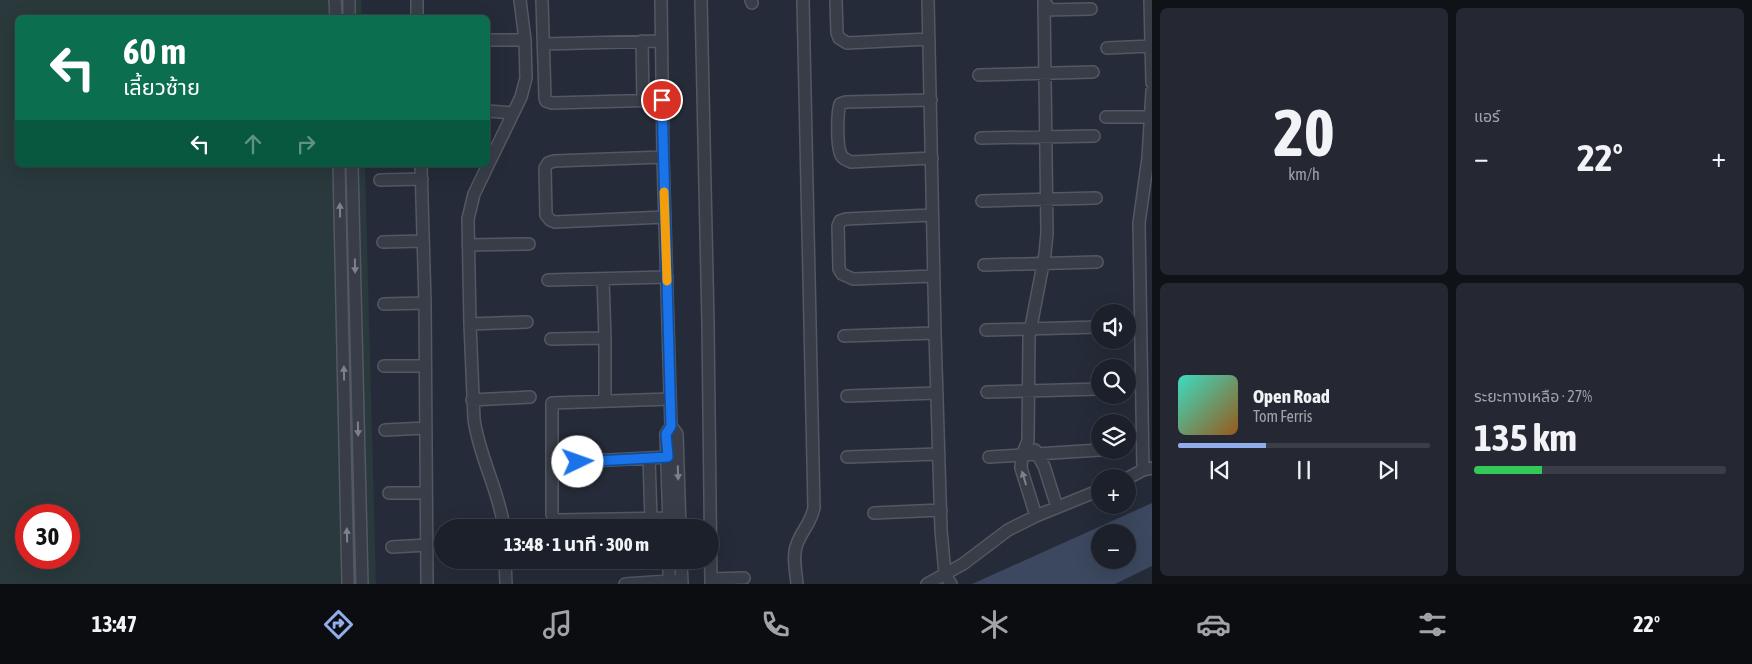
<!DOCTYPE html>
<html lang="th">
<meta charset="utf-8">
<style>
body{margin:0;font-family:"Asap Condensed","Noto Sans Thai",sans-serif;background:#252832;color:#f1f3f6;height:100vh;display:flex;flex-direction:column;font-size:19px;white-space:nowrap}
*{box-sizing:border-box;margin:0}
p{font-size:16px;color:#a0a3a8}
.icon{flex:none;width:28px;height:28px;fill:none;stroke:currentColor;stroke-width:2;stroke-linecap:round;stroke-linejoin:round}
.map{position:relative;flex:1;overflow:hidden}
.details{display:flex;flex-direction:column;gap:8px;padding:8px;background:#0f1217;width:600px}
.details>*{flex:none}
.hud{position:absolute;left:15px;top:15px;width:475px;height:152px;border-radius:8px;box-shadow:0 5px 20px #0002,0 0 0 1px #3a3e47;background:#0b6e4f;color:#fff;overflow:hidden}
.tools{position:absolute;left:1091px;top:304px;display:grid;gap:10px}
.tools a{display:grid;place-items:center;width:45px;height:45px;border-radius:50%;background:#1c202a;box-shadow:0 5px 20px #0002,0 0 0 1px #3a3e47;font-size:25px}
.speed{position:absolute;left:15px;top:504px;display:flex;gap:10px;font-size:25px;font-weight:700;text-align:center}
.speed>*{display:grid;place-content:center;width:65px;height:65px;border-radius:50%;background:#1c202a;box-shadow:0 5px 20px #0002,0 0 0 1px #3a3e47;line-height:1}
.speed .limit{border:8px solid #d22;background:#fff;color:#111}
.pin{position:absolute;display:grid;place-items:center;width:42px;height:42px;color:#fff;margin:-21px;border:2px solid #fff;border-radius:50%;box-shadow:0 1px 5px #0007}
.me{position:absolute;width:55px;margin:-28px;rotate:87deg;stroke-linejoin:round;filter:drop-shadow(0 0 4px #0008)}
.turn{display:flex;align-items:center;gap:18px;height:105px;padding:0 25px;font-size:22px}
.turn .icon{width:65px;height:65px;stroke-width:2.5}
.turn b{display:block;font-size:35px;line-height:42px}
.lanes{display:flex;align-items:center;height:48px;padding:0 25px;background:#0003;justify-content:center;gap:25px;direction:ltr}
.lanes .off{opacity:.35}
.big{font-size:38px;font-weight:700;line-height:1.1}
.details .card{flex:1;display:flex;flex-direction:column;justify-content:center;gap:8px;min-width:0;padding:0 18px;border-radius:8px;background:#252832}
.details .dial{align-items:center;gap:0}
.dial b{font-size:65px;line-height:1}
.song{display:flex;align-items:center;gap:15px}
.cover{width:60px;height:60px;border-radius:8px;background:linear-gradient(135deg,hsl(170 70% 55%),hsl(30 70% 35%))}
.played{height:5px;border-radius:2px;background:linear-gradient(90deg,#91adeb 35%,#3a3e47 35%)}
.keys{display:flex;justify-content:space-around;direction:ltr}
.heat{display:flex;justify-content:space-between;align-items:center;font-size:28px;direction:ltr}
.charge{height:8px;border-radius:4px;background:linear-gradient(90deg,#34c759 27%,#3a3e47 0)}
.details .tiles{flex:1;display:grid;gap:8px;grid-template-columns:repeat(2,1fr)}
.trip{position:absolute;left:434px;top:519px;width:285px;height:50px;border-radius:25px;background:#1c202a;box-shadow:0 5px 20px #0002,0 0 0 1px #3a3e47;font-weight:700;line-height:50px;text-align:center}
.menu{display:flex;height:80px;justify-content:space-around;align-items:center;background:#0b0d11;color:#a0a3a8}
.menu .icon{width:35px;height:35px}
.menu .on{color:#91adeb}
.menu b{font-size:22px;color:#f1f3f6}
main{display:flex;flex:1;min-height:0}
.map>svg:first-child{display:block}
.green{fill:#29393c;fill-rule:evenodd}
.water{fill:#3c485f;fill-rule:evenodd}
.lines{fill:none;stroke-linecap:round;stroke-linejoin:round}
.minor-casing{stroke:#535863;stroke-width:14}
.minor{stroke:#383d48;stroke-width:11}
.oneway{fill:#7c818c}
.route-casing{stroke:#114b97;stroke-width:12}
.route{stroke:#1a73e8;stroke-width:9}
.slow{stroke:#f59e0b;stroke-width:9}
</style>
<main>
<div class="map">
<svg width="1152" height="584" viewBox="0 0 1152 584">
<rect width="100%" height="100%" fill="#252b38"/>
<path class="green" d="M0 0H361L362 17 18 18V165H365L376 584H0ZM26 515H69V558H26Z"/>
<path class="water" d="M1152 503V566L1115 584H972ZM1128 532V560H1100V532Z"/>
<g class="lines">
<defs>
<path id="minor" d="M335 0 336 18
M349 0V18
M417 0V18
M542 0 545 98 546 101 552 103 662 100
M661 0 663 157 671 426 666 434 669 528
M701 0 708 324 711 584
M751 0 752 3
M836 0 837 33 839 38 847 43 929 39
M928 0 935 333 941 530 945 574 951 584
M1150 0 1152 83
M1047 5 1044 10 1091 9
M488 40H525
M642 41 643 100
M543 44 661 41
M1107 48 1151 46
M979 75 1093 72
M931 100 846 102 840 104C837 113 837 143 840 152 841 158 846 160 851 162L932 158
M488 111 513 113
M1106 117H1151
M981 138 1094 136
M663 157 554 161 548 163 545 168 546 215 550 220 555 222 664 217
M339 165 348 584
M352 165 362 584
M421 165 425 303 427 584
M380 180 422 179
M982 201 1096 198
M932 215 846 219 840 221 838 226 839 269 842 274 853 279 934 276
M383 242 423 241
M468 245 529 244
M984 265 1097 262
M603 279 605 338
M548 280 667 277
M384 304 425 303
M470 324 527 322
M986 330 1099 327
M844 336 935 333
M551 339 605 338V401
M384 366H425
M987 392 1100 389
M847 396 937 393
M472 400 530 397
M671 426 677 434 680 528
M385 430 426 428
M1035 450 1044 466 1057 507
M668 457 552 463V514L554 519 559 520 669 518
M847 457 939 454
M989 457 1100 450
M649 458 651 519
M552 463V403L670 399
M1143 470 1139 223 1148 158 1152 91
M1128 478 1143 470 1152 468
M389 493H426
M874 513 941 510
M1036 516 1021 468 1022 455 1028 441 1029 337 1045 254 1047 233 1044 0
M504 528C499 490 479 457 474 419L470 324 468 219 474 194 521 97 526 78 525 40 520 0
M392 547 427 545
M505 560 506 584
M669 560V584
M681 560 682 584
M711 579 744 578
M625 584 682 580
M797 584C796 571 792 556 797 544 802 530 810 525 814 508L803 0
M927 584 963 564 1008 530 1036 516 1100 490"/>
</defs>
<use href="#minor" class="minor-casing"/>
<use href="#minor" class="minor"/>
</g>
<defs><path id="oneway-solid" d="M-6-.8H1V-3.2L6.5 0L1 3.2V.8H-6Z" transform="scale(1.25)"/></defs>
<g class="oneway">
<use href="#oneway-solid" transform="translate(340 210) rotate(-91)"/>
<use href="#oneway-solid" transform="translate(355 266) rotate(89)"/>
<use href="#oneway-solid" transform="translate(344 373) rotate(-91)"/>
<use href="#oneway-solid" transform="translate(358 429) rotate(89)"/>
<use href="#oneway-solid" transform="translate(678 473) rotate(88)"/>
<use href="#oneway-solid" transform="translate(1024 478) rotate(-107)"/>
<use href="#oneway-solid" transform="translate(347 535) rotate(-91)"/>
</g>
<g class="lines">
<defs>
<path id="route" d="M578 462 668 457 666 434 671 426 662 100"/>
</defs>
<use href="#route" class="route-casing"/>
<use href="#route" class="route"/>
<path class="slow" d="M664 192 667 281"/>
</g>
</svg>
<div class="tools">
<a><svg class="icon" aria-label="sound" viewBox="0 0 24 24"><path d="M4 9h4l5-4v14l-5-4H4zM17 9q2 3 0 6"/></svg></a>
<a><svg class="icon" aria-label="search" viewBox="0 0 24 24"><circle cx="10" cy="10" r="6"/><path d="M15 15l6 6"/></svg></a>
<a><svg class="icon" aria-label="layers" viewBox="0 0 24 24"><path d="M12 4l9 5-9 5-9-5zM3 14l9 5 9-5"/></svg></a>
<a>+</a>
<a>−</a>
</div>
<div class="speed"><div class="limit">30</div></div>
<div class="pin" style="left:662px;top:100px;background:#d93025"><svg class="icon" aria-label="arrive" viewBox="0 0 24 24"><path d="M6 21V4h12l-3 4 3 4H6"/></svg></div>
<svg class="me" style="left:578px;top:462px" viewBox="-20 -20 40 40"><circle r="19" fill="#fff"/><path d="M0-13L10 11 0 6-10 11z" fill="#1a73e8"/></svg>
<div class="trip">13:48 · 1 นาที · 300 m</div>
<div class="hud">
<div class="turn"><svg class="icon" aria-label="left" viewBox="0 0 24 24"><path d="M17 20v-9H6M10 6l-5 5 5 5"/></svg><div><b>60 m</b>เลี้ยวซ้าย</div></div>
<div class="lanes"><svg class="icon" aria-label="left" viewBox="0 0 24 24"><path d="M17 20v-9H6M10 6l-5 5 5 5"/></svg><svg class="icon off" aria-label="ahead" viewBox="0 0 24 24"><path d="M12 20V5M6 11l6-6 6 6"/></svg><svg class="icon off" aria-label="right" viewBox="0 0 24 24"><path d="M7 20v-9h11M14 6l5 5-5 5"/></svg></div>
</div>
</div>
<section class="details">
<div class="tiles">
<div class="card dial"><b>20</b><p>km/h</p></div>
<div class="card"><p>แอร์</p>
<div class="heat"><a>−</a><b class="big">22°</b><a>+</a></div>
</div>
<div class="card">
<div class="song"><i class="cover"></i><div><b>Open Road</b><p>Tom Ferris</p></div></div>
<div class="played"></div>
<div class="keys"><svg class="icon" aria-label="previous" viewBox="0 0 24 24"><path d="M18 5L8 12l10 7zM5 5v14"/></svg><svg class="icon" aria-label="pause" viewBox="0 0 24 24"><path d="M8 5v14M16 5v14"/></svg><svg class="icon" aria-label="next" viewBox="0 0 24 24"><path d="M6 5l10 7-10 7zM19 5v14"/></svg></div>
</div>
<div class="card"><p>ระยะทางเหลือ · 27%</p><b class="big">135 km</b><div class="charge"></div></div>
</div>
</section>
</main>
<nav class="menu">
<b>13:47</b>
<svg class="icon on" aria-label="directions" viewBox="0 0 24 24"><path d="M12 3l9 9-9 9-9-9zM9 14v-3h6M13 9l2 2-2 2"/></svg>
<svg class="icon" aria-label="music" viewBox="0 0 24 24"><path d="M9 18V5l10-2v13"/><circle cx="6" cy="18" r="3"/><circle cx="16" cy="16" r="3"/></svg>
<svg class="icon" aria-label="phone" viewBox="0 0 24 24"><path d="M5 4h4l2 5-3 2q2 4 5 5l2-3 5 2v4C11 20 4 13 5 4z"/></svg>
<svg class="icon" aria-label="climate" viewBox="0 0 24 24"><path d="M12 3v18M4 7l16 10M4 17L20 7"/></svg>
<svg class="icon" aria-label="car" viewBox="0 0 24 24"><path d="M5 17H2v-5l4-1 3-4h7l3 4 3 1v5h-3M9 17h6M6 11h13"/><circle cx="7" cy="17" r="2"/><circle cx="17" cy="17" r="2"/></svg>
<svg class="icon" aria-label="filters" viewBox="0 0 24 24"><path d="M4 7h16M4 17h16"/><circle cx="9" cy="7" r="2"/><circle cx="15" cy="17" r="2"/></svg>
<b>22°</b>
</nav>
